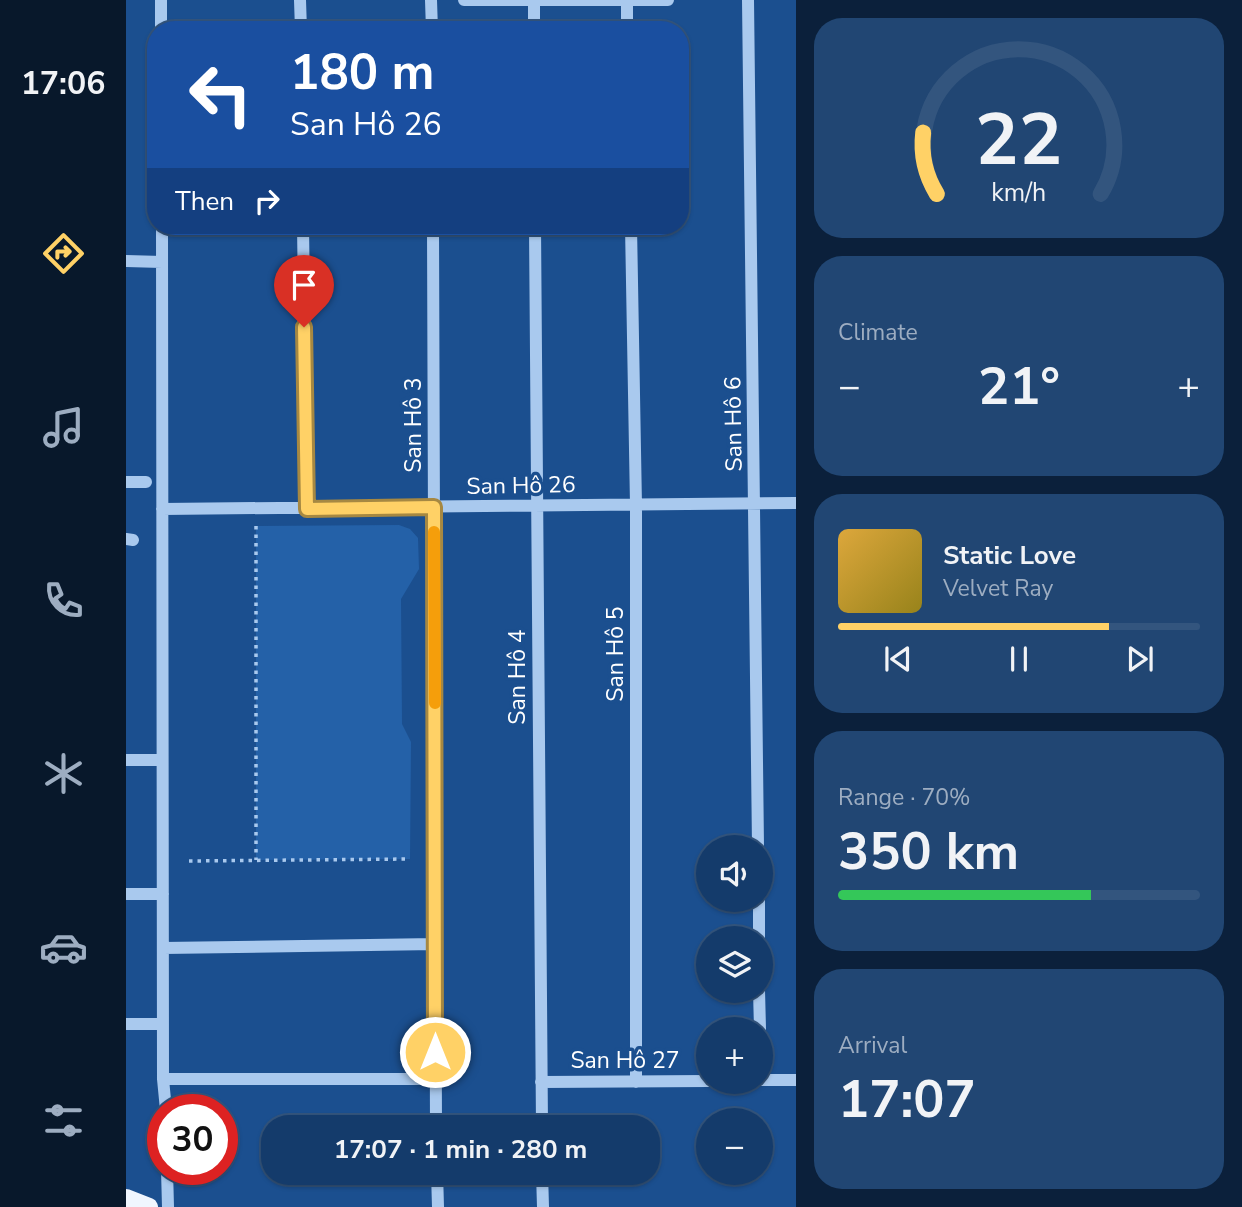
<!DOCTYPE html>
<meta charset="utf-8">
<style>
body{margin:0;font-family:"Nunito Sans",sans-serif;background:#214673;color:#f1f3f6;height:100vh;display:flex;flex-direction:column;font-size:26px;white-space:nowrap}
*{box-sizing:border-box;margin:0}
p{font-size:23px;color:#9dadc1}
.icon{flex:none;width:38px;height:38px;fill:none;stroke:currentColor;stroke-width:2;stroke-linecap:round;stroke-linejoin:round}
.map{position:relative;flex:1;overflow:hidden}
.side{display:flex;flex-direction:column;gap:18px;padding:18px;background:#0b203b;width:446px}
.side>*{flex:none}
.hud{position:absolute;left:21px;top:21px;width:542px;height:214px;border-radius:28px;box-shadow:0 2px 5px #0004,0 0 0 2px #33557e;background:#1a4fa0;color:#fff;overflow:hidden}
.fabs{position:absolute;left:570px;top:835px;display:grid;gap:14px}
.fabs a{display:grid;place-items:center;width:77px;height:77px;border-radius:50%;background:#143b6b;box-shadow:0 2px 5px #0004,0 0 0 2px #33557e;font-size:35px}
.speed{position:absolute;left:21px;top:1094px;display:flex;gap:14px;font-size:35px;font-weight:700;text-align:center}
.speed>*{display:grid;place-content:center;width:91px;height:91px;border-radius:50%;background:#143b6b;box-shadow:0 2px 5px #0004,0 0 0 2px #33557e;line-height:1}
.speed .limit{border:10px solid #d22;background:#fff;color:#111}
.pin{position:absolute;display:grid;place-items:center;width:60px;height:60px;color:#fff;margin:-72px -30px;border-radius:50% 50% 50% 0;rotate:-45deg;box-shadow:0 0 7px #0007}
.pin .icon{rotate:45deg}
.me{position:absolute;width:77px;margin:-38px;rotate:0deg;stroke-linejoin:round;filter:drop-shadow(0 0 5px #0008)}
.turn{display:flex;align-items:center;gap:24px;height:147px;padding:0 28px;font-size:32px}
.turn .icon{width:91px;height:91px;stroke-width:2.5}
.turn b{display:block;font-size:49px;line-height:60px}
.then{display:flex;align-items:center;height:66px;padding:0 28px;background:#0003;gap:14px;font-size:26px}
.big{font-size:52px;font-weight:700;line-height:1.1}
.side .card{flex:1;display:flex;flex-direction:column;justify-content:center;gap:10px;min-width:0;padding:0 24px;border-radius:28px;background:#214673}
.side .dial{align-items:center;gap:0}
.dial svg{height:182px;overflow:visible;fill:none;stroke:#33557e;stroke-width:7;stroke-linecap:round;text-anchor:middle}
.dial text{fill:#f1f3f6;stroke:none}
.song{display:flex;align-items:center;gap:21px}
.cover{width:84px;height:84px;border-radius:10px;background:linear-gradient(135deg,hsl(40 70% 55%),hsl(50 70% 35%))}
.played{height:7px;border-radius:4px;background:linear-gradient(90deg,#ffd166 75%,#33557e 75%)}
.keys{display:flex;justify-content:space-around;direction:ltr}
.heat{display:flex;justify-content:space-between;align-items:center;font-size:38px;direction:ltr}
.charge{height:10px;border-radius:5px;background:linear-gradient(90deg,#34c759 70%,#33557e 0)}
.trip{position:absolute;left:135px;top:1115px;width:399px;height:70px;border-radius:28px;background:#143b6b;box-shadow:0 2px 5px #0004,0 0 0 2px #33557e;font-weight:700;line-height:70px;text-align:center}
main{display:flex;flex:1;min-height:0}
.menu{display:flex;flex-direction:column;width:126px;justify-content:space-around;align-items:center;background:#08182b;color:#9dadc1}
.menu .icon{width:49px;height:49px}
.menu .active{color:#ffd166}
.menu b{font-size:32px;color:#f1f3f6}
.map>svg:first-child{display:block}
.green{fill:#2461a8}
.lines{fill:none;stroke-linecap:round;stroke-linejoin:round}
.path{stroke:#a9c9ee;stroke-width:3.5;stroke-dasharray:3.5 5;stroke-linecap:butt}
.minor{stroke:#a9c9ee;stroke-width:12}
.major{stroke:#f0f6ff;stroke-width:18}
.route-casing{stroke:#a68842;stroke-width:18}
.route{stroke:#ffd166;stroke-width:12}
.slow{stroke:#f59e0b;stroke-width:12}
.labels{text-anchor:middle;stroke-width:7;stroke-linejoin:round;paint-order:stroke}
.street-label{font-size:23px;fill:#fff;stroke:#1b4f8f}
</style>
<main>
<nav class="menu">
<b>17:06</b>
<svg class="icon active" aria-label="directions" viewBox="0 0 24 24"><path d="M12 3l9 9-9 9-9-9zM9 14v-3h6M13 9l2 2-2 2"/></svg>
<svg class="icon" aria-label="music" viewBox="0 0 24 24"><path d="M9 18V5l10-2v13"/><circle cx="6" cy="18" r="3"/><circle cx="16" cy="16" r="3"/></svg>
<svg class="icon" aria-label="phone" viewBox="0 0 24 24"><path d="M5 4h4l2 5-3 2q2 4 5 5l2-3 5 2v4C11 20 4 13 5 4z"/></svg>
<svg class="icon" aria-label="climate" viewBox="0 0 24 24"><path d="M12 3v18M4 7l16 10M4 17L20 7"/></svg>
<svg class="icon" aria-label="car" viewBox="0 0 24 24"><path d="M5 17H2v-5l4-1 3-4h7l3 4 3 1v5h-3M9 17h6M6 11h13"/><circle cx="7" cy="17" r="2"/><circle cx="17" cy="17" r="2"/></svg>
<svg class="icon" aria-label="filters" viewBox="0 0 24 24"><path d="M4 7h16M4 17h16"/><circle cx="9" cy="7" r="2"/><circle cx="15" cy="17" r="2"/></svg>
</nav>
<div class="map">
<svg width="670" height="1207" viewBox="0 0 670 1207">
<rect width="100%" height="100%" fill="#1b4f8f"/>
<path class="green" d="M273 525 284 529 292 538 293 569 275 599 276 724 285 742 284 859 130 860V526Z"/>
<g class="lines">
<path class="path" d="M130 526V860
M63 861 284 859"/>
<path class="minor" d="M35 0V30
M174 0 175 30
M305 0 306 30
M338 0H542
M408 0V30
M622 0 632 847
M501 1V30
M36 226 37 1079 40 1110
M177 226 181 509
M307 226 310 1127
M409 226 416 1127
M505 226 510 505V1082
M0 261 36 262
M0 482H20
M36 509 670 503
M0 539 7 540
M0 760H36
M0 894H37
M633 900V938
M37 948 309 944
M633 990 634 1029
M0 1024H37
M37 1079H308
M635 1080H670
M415 1082 583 1081
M41 1169 42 1207
M311 1172 312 1207
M416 1172 417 1207"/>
<path class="major" d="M0 1198 23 1207"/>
</g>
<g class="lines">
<defs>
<path id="route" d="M178 327 181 509 308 507 309 1052"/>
</defs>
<use href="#route" class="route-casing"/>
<use href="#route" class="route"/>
<path class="slow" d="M308 532 309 703"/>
</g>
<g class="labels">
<g class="street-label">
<text transform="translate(607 424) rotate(-91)" y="8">San Hô 6</text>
<text transform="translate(287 425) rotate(-90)" y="8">San Hô 3</text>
<text transform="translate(395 485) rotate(-1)" y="8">San Hô 26</text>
<text transform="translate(489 654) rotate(-90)" y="8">San Hô 5</text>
<text transform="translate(391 677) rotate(-90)" y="8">San Hô 4</text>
<text x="499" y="1068">San Hô 27</text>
</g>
</g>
</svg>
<div class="fabs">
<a><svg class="icon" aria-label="sound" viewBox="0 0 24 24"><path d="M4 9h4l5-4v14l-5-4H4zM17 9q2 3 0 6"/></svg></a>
<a><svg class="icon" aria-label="layers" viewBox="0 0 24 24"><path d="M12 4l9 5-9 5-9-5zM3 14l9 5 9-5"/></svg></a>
<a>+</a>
<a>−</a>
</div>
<div class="speed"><div class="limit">30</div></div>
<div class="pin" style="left:178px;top:327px;background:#d93025"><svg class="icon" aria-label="arrive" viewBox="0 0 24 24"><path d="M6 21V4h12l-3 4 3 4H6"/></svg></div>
<svg class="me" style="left:309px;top:1052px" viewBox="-20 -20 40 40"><circle r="17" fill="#ffd166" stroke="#fff" stroke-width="3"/><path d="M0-11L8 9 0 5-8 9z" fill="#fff"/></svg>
<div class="trip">17:07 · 1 min · 280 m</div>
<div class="hud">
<div class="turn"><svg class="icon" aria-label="left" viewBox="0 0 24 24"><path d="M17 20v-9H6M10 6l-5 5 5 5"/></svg><div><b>180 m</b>San Hô 26</div></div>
<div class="then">Then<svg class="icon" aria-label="right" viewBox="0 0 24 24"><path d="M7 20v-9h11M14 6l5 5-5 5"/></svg></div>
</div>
</div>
<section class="side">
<div class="card dial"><svg viewBox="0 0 100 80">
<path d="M14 69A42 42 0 1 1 86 69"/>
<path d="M14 69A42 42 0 0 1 8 42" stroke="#ffd166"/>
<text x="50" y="56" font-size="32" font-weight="700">22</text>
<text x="50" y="72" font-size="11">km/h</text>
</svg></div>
<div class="card"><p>Climate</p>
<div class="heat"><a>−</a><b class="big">21°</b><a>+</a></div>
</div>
<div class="card">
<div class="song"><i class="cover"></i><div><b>Static Love</b><p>Velvet Ray</p></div></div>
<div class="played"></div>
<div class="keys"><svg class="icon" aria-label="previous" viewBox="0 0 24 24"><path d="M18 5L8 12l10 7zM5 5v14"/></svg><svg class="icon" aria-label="pause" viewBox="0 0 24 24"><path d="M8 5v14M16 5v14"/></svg><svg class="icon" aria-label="next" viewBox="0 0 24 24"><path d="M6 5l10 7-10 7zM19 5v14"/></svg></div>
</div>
<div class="card"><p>Range · 70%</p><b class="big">350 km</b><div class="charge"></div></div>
<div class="card"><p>Arrival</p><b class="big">17:07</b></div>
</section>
</main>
